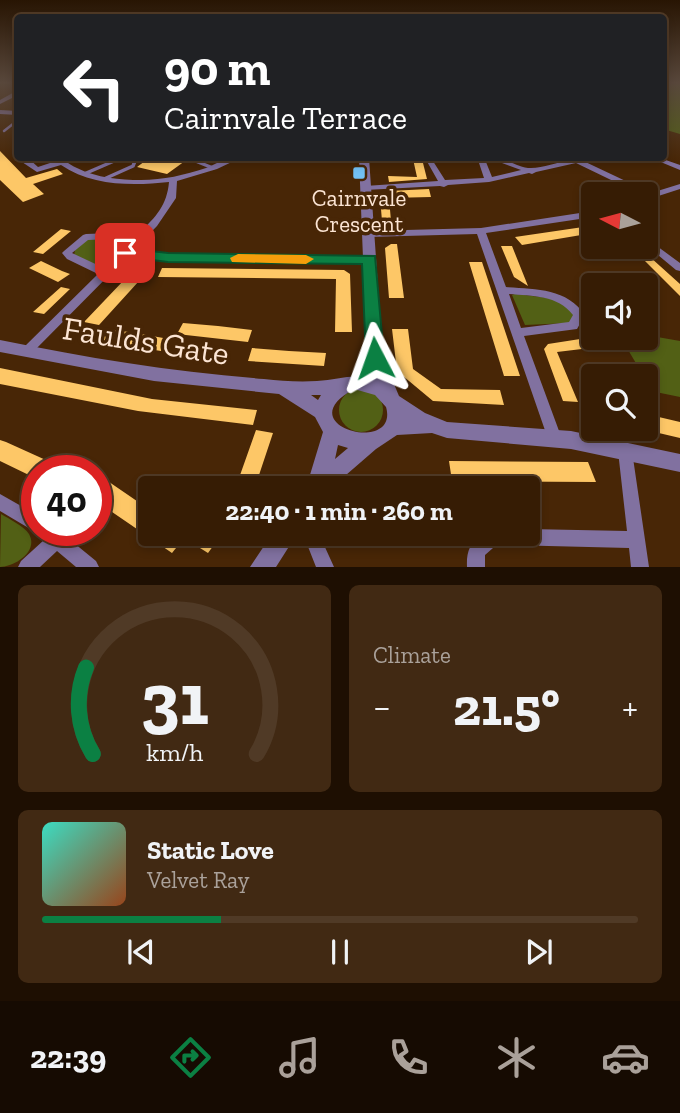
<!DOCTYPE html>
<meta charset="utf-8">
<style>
body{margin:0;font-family:"Zilla Slab",serif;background:#412913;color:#f1f3f6;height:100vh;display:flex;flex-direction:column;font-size:26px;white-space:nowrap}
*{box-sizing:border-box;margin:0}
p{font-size:23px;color:#aaa19a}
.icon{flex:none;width:38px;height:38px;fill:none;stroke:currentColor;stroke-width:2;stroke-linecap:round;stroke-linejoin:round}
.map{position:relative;height:567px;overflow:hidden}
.sheet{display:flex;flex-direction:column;gap:18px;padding:18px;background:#1e0f02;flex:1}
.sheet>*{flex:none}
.top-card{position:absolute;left:14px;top:14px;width:653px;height:147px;border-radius:7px;box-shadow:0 4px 10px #0003,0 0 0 2px #503a26;background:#202124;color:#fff;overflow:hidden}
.needle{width:46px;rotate:276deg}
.tools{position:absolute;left:581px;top:182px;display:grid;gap:14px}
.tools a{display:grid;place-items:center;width:77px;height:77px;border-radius:7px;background:#361c04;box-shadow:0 4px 10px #0003,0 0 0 2px #503a26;font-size:35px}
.speed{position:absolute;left:21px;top:455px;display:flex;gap:14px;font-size:35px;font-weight:700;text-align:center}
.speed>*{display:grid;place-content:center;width:91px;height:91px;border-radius:50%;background:#361c04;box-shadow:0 4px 10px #0003,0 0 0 2px #503a26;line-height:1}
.speed .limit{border:10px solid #d22;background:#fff;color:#111}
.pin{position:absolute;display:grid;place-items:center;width:60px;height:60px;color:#fff;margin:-30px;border-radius:14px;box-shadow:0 4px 10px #0006}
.me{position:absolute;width:77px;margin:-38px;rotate:356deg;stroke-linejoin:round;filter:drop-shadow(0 0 5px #0008)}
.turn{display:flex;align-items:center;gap:24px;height:147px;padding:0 35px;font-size:32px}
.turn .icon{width:91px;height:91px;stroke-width:2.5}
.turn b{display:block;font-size:49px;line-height:60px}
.big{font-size:52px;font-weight:700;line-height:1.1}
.sheet .tile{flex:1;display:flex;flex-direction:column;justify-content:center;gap:10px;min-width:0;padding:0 24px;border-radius:10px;background:#412913}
.sheet .dial{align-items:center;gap:0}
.dial svg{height:182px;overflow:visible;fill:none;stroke:#503a26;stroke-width:7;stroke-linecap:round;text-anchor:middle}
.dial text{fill:#f1f3f6;stroke:none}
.song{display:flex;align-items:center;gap:21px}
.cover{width:84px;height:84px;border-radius:10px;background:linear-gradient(135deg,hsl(170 70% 55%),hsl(20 70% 35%))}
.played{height:7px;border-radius:4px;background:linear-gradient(90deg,#0b8043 30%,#503a26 30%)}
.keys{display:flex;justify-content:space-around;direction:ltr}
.heat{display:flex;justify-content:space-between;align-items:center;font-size:38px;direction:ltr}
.sheet .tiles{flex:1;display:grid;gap:18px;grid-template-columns:1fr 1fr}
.tile:last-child{grid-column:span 2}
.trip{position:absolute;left:138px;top:476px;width:402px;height:70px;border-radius:7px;background:#361c04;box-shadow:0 4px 10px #0003,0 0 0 2px #503a26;font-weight:700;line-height:70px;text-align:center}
.menu{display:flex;height:112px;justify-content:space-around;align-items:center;background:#160b02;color:#aaa19a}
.menu .icon{width:49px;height:49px}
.menu .on{color:#0b8043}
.menu b{font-size:32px;color:#f1f3f6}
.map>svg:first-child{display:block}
.green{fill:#526015}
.building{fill:#fdc767}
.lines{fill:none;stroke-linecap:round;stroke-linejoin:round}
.service-far1{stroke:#8171a0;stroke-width:2.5}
.service{stroke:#8171a0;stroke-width:3.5}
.minor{fill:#8171a0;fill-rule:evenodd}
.tertiary{fill:#8171a0;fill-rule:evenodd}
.route{fill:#0b8043;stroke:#07532c;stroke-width:2}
.slow{fill:#f59e0b}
.poi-dot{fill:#72c1f5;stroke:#482606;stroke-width:2.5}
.labels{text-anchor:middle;stroke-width:7;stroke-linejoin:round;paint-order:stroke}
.far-poi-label{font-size:23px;fill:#fce5d4;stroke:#482606}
.near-street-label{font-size:33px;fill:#fce5d4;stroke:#482606}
</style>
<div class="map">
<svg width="680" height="567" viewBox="0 0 680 567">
<rect width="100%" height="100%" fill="#482606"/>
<path class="green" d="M663 83H680V134L663 129Z
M125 238 129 240 103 265H95L74 256 75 250 88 239Z
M515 294 558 299 576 312 570 323 525 325 512 295Z
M646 335 680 341V397L646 390V376H602L600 373 640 370 621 338H646Z
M339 410a22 22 0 1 1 44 0a22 22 0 1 1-44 0Z
M1 514C9 519 24 526 29 534 39 552 14 567 0 567Z"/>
<path class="building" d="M0 151 26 178 57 169 63 174 33 184 44 194 23 202 0 180Z
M149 158 168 162 173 159 185 161 167 174 137 167Z
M413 159H422L427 179 389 182 388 176 417 177Z
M429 189 431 197 389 198 391 221H382L380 197H377L389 191Z
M590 226 593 233 522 245 515 237Z
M61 229 71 231 43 254 33 252Z
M391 244H397L404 298H389L385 248Z
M501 246H512L528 286 514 277Z
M640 248 680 284V296L636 252Z
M41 261 62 271 70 274 58 282 29 268Z
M469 262H482L520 376H504Z
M162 268 344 270 350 274 352 332H335L336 279 158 277Z
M125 279 139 281 99 325 84 322Z
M61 287 70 289 44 314 33 312Z
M183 323 218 326 252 330 248 342 177 334Z
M102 328 135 333 169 339 161 351 93 340Z
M392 329H408L413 369 441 389 500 390 504 405 433 401 397 371Z
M593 337 610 338 615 345 557 352 578 402 563 401 544 349 548 344Z
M252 348 289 351 326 353 324 366 248 361Z
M0 368 152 399 257 410 253 425 138 411 0 384Z
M646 414 680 422V438L646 430Z
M256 430 273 433 257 481 239 478Z
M0 440 6 442 48 461 33 477 0 461Z
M66 454 77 461 93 471H48Z
M449 461 588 462 596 482 452 481Z
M96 473 150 510V534H222L208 553 184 538 172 553 96 501Z"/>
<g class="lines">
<path class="service-far1" d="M4 131 18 120"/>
<path class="service" d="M188 158 213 168
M84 174 121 158 135 161 133 166 104 179"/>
<path class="minor" d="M18 90V95L0 104V100Z
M0 110 18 111V115L0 114Z
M22 158H28L38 167 56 161 53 158C63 158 68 164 77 168 97 178 120 180 141 180 163 180 185 175 206 168 216 164 225 158 236 158V160L217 169 177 181 176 198 157 226 133 251 168 254 369 256 374 259 369 262 168 260 128 256 31 354 27 356 23 354 21 351 23 348 98 274 67 259 62 253 64 251 83 235 86 234 140 232C156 217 167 205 169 182 132 186 92 186 61 165L37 172 22 162ZM134 238 104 268 72 253 88 240Z
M425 158H431L445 180 484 178 478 160C499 150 513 168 531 168 543 168 558 162 570 160L569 158H577L651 193 680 184V189L646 200V194H640L576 163 536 172 532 174 529 173 489 182 448 185 444 187 440 186 365 190 361 188 365 186 438 181ZM494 160 521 170 492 177 486 162Z
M651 158H660L680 165V170Z
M593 211V217L486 233 506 287C535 289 567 288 585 315L577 329 524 336 562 439 560 444 555 445 550 444 548 439 477 234 368 237 363 234 368 231 481 228ZM509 294C532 296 558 295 573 315L569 322 521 328Z
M646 238 680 263V271L676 270 646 245Z
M625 444 630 446 632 451 649 567H631L629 548 508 545 493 548 485 555V567H467C465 526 500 534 528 534V529L627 531 618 451 620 446Z
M0 494 37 515V530H58L96 561 99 567H76L57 551 40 567H18L21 561 44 540 37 533 0 511Z
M303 534H319L334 567H316Z"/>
<path class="tertiary" d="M359 158H369L383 358 399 396 425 413 447 422 571 431 680 454V472L571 449 447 438 432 433 397 435 376 449 331 488H306L323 432 315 417 279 394 154 381 0 352V340C87 358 175 372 264 379 281 381 299 382 317 381 338 380 353 373 374 379L367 358ZM354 389 375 395 386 407C400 456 286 426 354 389ZM311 395H321L318 400ZM338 445 348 448 335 459Z
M272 534H297L276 567H250Z"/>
</g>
<linearGradient id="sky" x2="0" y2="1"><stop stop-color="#281503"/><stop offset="0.51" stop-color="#58473b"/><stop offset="1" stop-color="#58473b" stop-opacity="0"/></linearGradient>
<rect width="680" height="162" fill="url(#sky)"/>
<path class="route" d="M125 248 168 253 375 256 384 358 375 365 366 358 362 264 168 262 120 256 118 253Z"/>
<path class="slow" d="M238 254 306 255 314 259 306 264 232 262 230 258Z"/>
<rect class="poi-dot" x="352" y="166" width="14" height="14" rx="3.5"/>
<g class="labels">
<g class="far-poi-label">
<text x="359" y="206">Cairnvale<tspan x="359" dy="26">Crescent</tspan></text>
</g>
<g class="near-street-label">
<text transform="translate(146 340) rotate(9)" y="12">Faulds Gate</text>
</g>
</g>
</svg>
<div class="tools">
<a><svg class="needle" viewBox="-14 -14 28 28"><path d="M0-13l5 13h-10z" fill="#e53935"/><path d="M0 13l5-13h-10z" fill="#aaa19a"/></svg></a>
<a><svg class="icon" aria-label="sound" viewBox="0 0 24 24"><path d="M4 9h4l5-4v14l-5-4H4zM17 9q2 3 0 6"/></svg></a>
<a><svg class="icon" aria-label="search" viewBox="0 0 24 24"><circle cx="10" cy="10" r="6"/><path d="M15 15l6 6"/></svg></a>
</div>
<div class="speed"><div class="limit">40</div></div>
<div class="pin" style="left:125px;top:253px;background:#d93025"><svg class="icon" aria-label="arrive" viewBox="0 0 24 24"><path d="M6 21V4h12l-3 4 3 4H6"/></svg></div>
<svg class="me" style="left:375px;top:358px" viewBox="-20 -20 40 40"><path d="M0-17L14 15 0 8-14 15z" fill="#0b8043" stroke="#fff" stroke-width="4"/></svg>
<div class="trip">22:40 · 1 min · 260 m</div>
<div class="top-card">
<div class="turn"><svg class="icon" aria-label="left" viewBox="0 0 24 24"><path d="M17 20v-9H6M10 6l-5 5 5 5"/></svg><div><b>90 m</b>Cairnvale Terrace</div></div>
</div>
</div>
<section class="sheet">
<div class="tiles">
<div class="tile dial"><svg viewBox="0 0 100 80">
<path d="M14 69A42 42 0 1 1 86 69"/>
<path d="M14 69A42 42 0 0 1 11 31" stroke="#0b8043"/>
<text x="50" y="56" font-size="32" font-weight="700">31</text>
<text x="50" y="72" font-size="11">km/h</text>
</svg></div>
<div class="tile"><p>Climate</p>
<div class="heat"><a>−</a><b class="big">21.5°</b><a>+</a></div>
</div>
<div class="tile">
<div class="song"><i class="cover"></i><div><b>Static Love</b><p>Velvet Ray</p></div></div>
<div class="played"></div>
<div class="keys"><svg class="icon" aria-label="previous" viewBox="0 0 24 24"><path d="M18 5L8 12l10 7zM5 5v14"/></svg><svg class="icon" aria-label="pause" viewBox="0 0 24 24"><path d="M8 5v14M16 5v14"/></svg><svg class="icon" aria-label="next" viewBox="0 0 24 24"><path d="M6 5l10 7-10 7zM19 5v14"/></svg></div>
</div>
</div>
</section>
<nav class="menu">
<b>22:39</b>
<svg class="icon on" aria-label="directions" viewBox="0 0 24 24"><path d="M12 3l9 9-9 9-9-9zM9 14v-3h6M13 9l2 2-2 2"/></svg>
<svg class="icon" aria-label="music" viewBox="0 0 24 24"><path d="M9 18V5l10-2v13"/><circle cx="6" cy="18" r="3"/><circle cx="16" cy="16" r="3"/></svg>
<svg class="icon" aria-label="phone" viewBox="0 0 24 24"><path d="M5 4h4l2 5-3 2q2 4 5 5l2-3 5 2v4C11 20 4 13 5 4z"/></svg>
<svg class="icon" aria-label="climate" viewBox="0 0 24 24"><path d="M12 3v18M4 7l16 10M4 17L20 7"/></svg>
<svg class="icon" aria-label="car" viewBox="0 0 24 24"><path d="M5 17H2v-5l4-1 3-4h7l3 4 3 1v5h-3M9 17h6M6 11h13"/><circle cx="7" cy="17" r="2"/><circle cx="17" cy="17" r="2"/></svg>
</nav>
